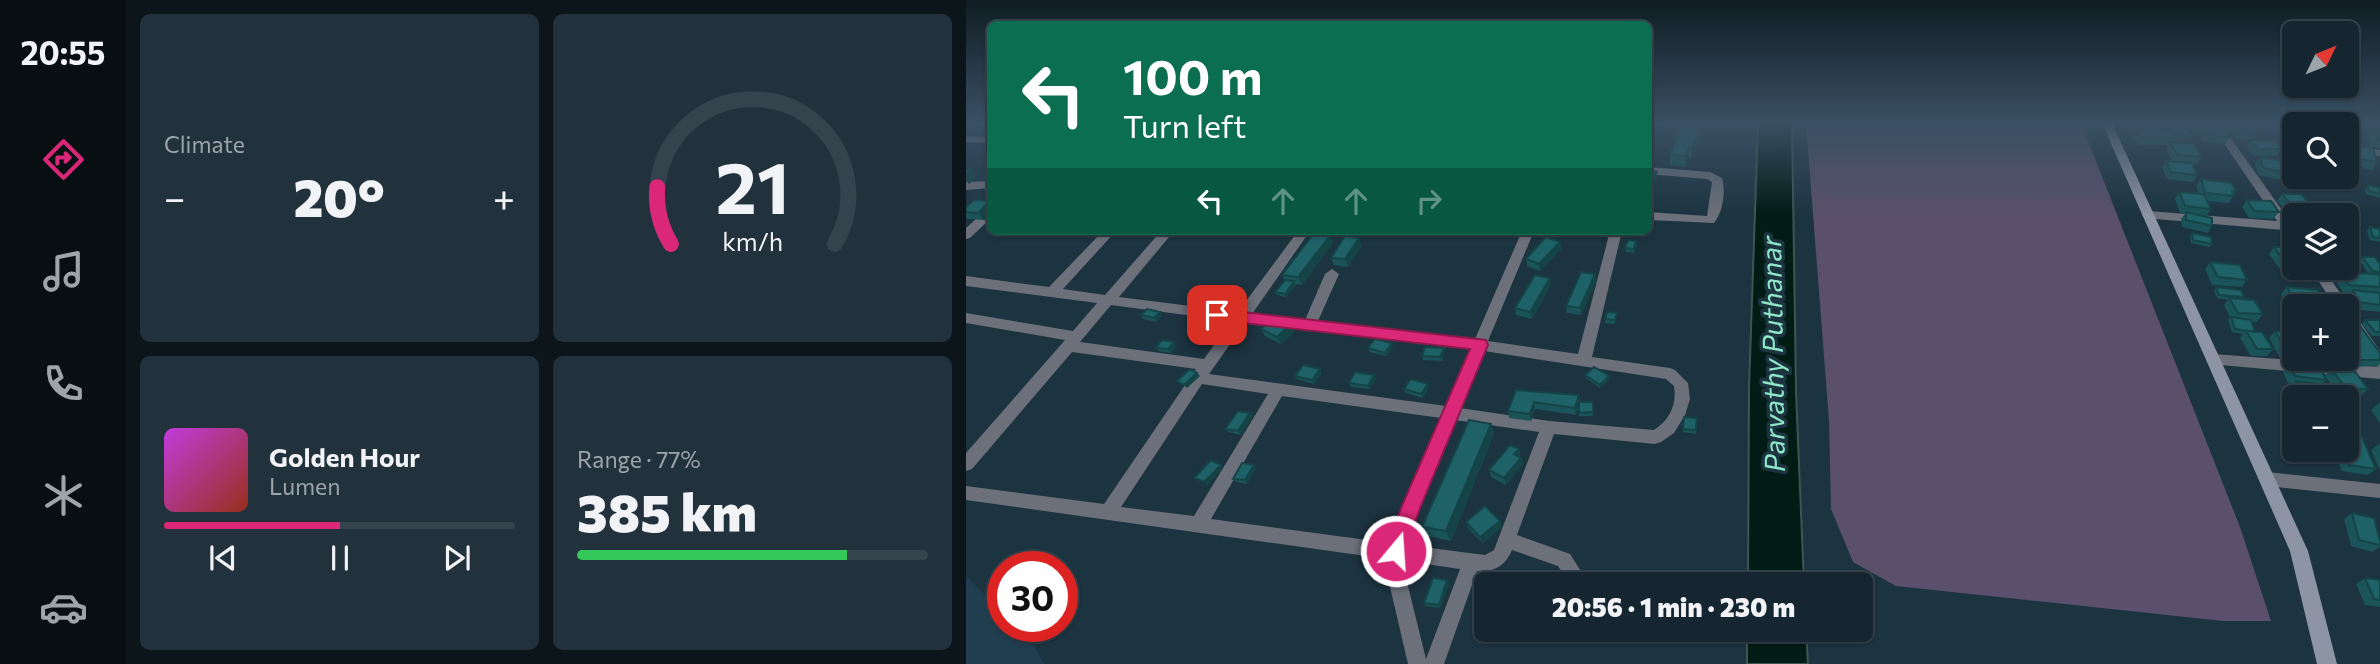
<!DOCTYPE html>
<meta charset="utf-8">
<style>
body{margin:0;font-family:Commissioner,sans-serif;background:#22323c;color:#f1f3f6;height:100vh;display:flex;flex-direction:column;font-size:26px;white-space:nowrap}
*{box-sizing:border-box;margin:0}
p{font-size:23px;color:#9da5ab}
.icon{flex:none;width:38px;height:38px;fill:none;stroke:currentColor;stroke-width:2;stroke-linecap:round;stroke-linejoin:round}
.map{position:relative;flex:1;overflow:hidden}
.details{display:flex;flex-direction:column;gap:14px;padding:14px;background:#0c151a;width:840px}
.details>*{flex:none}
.top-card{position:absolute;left:21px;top:21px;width:665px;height:214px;border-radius:10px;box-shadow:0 2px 5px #0004,0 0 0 2px #34434c;background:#0b6e4f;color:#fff;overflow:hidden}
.needle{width:46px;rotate:47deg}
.controls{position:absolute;left:1316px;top:21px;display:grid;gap:14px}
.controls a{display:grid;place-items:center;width:77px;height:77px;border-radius:10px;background:#152630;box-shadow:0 2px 5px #0004,0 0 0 2px #34434c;font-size:35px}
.speed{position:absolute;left:21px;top:551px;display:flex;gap:14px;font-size:35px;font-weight:700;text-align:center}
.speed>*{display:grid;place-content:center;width:91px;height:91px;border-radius:50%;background:#152630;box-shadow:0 2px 5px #0004,0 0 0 2px #34434c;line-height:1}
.speed .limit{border:10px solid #d22;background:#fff;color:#111}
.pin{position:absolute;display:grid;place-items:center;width:60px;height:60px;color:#fff;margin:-30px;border-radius:14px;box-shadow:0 4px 10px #0006}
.me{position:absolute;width:77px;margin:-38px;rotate:18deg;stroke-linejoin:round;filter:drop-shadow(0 0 5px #0008)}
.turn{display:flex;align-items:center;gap:24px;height:147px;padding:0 21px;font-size:32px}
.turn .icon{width:91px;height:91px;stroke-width:2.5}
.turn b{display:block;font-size:49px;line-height:60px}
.lanes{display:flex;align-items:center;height:66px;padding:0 21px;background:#0003;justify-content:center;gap:35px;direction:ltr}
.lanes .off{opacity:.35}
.big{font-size:52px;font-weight:800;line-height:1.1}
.details .widget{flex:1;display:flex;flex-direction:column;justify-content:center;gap:10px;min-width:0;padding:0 24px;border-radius:10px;background:#22323c}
.details .dial{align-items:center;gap:0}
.dial svg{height:182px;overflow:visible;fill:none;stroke:#34434c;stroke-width:7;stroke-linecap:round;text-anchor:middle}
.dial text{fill:#f1f3f6;stroke:none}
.song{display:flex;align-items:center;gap:21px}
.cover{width:84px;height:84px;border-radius:10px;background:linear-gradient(135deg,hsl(290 70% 55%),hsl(10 70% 35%))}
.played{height:7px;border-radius:4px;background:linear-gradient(90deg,#db2777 50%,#34434c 50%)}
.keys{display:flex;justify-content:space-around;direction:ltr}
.heat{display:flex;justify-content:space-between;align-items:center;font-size:38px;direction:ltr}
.charge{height:10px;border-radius:5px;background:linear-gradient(90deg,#34c759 77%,#34434c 0)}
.details .tiles{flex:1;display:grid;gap:14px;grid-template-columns:repeat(2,1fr)}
.trip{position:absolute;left:508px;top:572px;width:399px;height:70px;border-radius:10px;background:#152630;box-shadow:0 2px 5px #0004,0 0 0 2px #34434c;font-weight:800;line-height:70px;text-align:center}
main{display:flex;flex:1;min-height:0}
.menu{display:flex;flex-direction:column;width:126px;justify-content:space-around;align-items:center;background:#080f13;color:#9da5ab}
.menu .icon{width:49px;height:49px}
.menu .on{color:#db2777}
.menu b{font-size:32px;color:#f1f3f6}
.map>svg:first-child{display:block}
.built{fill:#213e50}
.green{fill:#5a506c}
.water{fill:#001c14;stroke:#3e5552;stroke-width:2}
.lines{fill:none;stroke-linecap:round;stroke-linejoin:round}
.minor{fill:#6c707a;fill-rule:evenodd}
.secondary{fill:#8d94a4;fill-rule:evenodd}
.wall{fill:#1a5358}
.shaded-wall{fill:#154447}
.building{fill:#1e6166;stroke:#154447;stroke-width:2}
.route{fill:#db2777;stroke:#8e194d;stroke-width:2}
.labels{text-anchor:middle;stroke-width:7;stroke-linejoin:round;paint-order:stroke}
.water-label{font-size:28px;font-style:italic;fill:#8fe7c8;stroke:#1c3340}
</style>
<main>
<nav class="menu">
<b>20:55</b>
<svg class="icon on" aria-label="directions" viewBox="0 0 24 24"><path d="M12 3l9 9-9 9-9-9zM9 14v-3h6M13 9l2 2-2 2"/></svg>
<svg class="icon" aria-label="music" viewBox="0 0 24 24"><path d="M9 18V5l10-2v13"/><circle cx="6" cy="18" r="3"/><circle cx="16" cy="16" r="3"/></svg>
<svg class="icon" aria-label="phone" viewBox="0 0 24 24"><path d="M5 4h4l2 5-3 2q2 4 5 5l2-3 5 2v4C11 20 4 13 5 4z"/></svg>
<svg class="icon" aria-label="climate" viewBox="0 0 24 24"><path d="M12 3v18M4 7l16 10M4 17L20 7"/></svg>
<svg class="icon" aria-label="car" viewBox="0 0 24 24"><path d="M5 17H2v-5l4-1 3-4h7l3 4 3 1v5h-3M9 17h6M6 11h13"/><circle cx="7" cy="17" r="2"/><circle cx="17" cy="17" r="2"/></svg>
</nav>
<section class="details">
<div class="tiles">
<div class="widget"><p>Climate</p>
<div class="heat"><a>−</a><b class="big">20°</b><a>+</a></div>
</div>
<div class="widget dial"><svg viewBox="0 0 100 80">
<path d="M14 69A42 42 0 1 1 86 69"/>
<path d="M14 69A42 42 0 0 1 8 44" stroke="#db2777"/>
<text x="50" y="56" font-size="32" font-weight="700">21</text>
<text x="50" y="72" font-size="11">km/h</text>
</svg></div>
<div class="widget">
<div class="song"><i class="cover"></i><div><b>Golden Hour</b><p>Lumen</p></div></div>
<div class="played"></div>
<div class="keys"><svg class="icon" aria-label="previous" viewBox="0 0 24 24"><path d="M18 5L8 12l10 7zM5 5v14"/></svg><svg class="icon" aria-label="pause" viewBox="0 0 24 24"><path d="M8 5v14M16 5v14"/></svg><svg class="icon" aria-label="next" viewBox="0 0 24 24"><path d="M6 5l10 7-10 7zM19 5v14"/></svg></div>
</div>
<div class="widget"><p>Range · 77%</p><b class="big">385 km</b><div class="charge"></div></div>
</div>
</section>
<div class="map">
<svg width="1414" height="664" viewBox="0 0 1414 664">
<rect width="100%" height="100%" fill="#1c3340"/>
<path class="built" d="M0 576 37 613V626L51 627 67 643 78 664H0Z"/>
<path class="green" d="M840 123H1115L1274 527 1305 621H1257L930 586 887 562 865 509 863 421Z"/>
<path class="water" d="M792 123H826L830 392 838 584H782L783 388Z
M781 630H840L842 664H781Z"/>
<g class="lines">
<path class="minor" d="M1244 123H1254L1328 227V240L1324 239 1317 230 1178 218 1176 215 1178 212 1182 211 1311 221Z
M0 136 24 137V143L0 142Z
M1328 144V150L1323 154H1315V147Z
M1381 146 1414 150V156L1381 152Z
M682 167 744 172 756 178C760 191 757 212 748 223L682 220V212L741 216 746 182 741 179 682 174Z
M0 182 24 181V188L0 190Z
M24 209V219L4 238 0 239V228L20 210Z
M137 231H150L97 289 139 295 195 231H208L153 297 272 312 332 231H344L286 314 339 320 359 274 366 269 373 274 352 321 509 339 556 231H568L522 341 612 354 644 231H656L626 357 704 368 709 370 722 383 724 399 719 415 708 433 695 442 689 444 588 434 551 535 604 554 623 584H604L592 566 546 550C540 565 528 573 511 571L478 664H442L421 574V559L0 500V486L138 504 230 369 106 352 6 469 0 471V453L99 340 0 323V313L107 331 131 303 0 286V276L83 287ZM145 305 265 321 238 359 114 342ZM279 323 504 349 480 406 243 374ZM518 351 700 379 708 386C711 404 704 420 688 430L583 421 494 408ZM236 384 302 394 228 516 155 507ZM316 396 475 418 436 508 424 543 245 519ZM489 420 573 432 528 550 519 555 441 545 452 508ZM439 561 494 569 460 659 439 574Z
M1344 268H1357L1381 303 1383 306 1381 309 1386 310 1414 351V379L1243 364 1241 360 1243 356 1248 354 1413 367 1409 366 1381 324V306H1369Z
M1302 472 1414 484V498L1302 486 1296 484 1294 479 1296 474Z"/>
<path class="secondary" d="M1136 123H1146L1342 551 1371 664H1351L1324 551Z"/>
</g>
<path class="wall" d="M703 123H715L714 130 703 129Z
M740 123 725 159 723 158 719 167 704 165V154Z
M1220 123H1249L1251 125 1249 127 1264 136 1259 144 1238 142 1234 133 1235 132 1227 131Z
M1267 123H1277L1292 134 1288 140 1316 149 1311 156H1288L1280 147 1284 140 1268 138 1264 129Z
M1319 123H1331L1328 124V131L1321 130 1318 125Z
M1403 124 1414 126V148L1405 146 1401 136 1403 134 1401 128Z
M1203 127 1226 136 1224 139 1210 138 1208 142 1235 157 1231 164 1226 163 1231 175 1227 182 1201 179 1196 168 1200 161H1206L1200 149 1202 145H1172L1167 137 1170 130H1201Z
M1381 143 1411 162 1406 170 1381 164Z
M1294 157 1321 173 1316 180 1292 175 1289 164Z
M682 158 688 165 687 171 691 179 682 192Z
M1235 179 1270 191 1263 203 1241 201 1245 209 1240 216 1246 226 1242 233 1216 227 1215 219 1219 214 1214 213 1209 199 1213 192 1233 194 1230 186Z
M1402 185 1414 188V198L1400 194 1399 189Z
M1316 194 1348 208 1343 215 1324 216 1311 201Z
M1281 200 1313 212 1307 219 1283 218 1276 207Z
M24 201V214L18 220 1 219 0 218V207Z
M1404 227 1414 229V242L1404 240 1401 231Z
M1226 233 1246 244 1243 247 1225 243 1224 236Z
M364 236 367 243 336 285 330 284V285L320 297 311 295 309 292 318 280 316 275Z
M594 242 595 249 574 271 561 266 560 259Z
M671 244 668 253 660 252 659 248Z
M396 245 382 267 368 265 365 258Z
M1308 247H1328V268H1354L1349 274 1317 273 1303 254Z
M1396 257 1414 264V312L1387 309 1381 297 1385 293 1377 292 1368 279 1374 272 1402 273 1393 260Z
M1244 262 1281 280 1276 287 1246 285 1239 269Z
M629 274 630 281 615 315 601 313 600 306Z
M585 285 566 319 550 315 549 308Z
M1250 287 1278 297 1277 299 1297 314 1291 322 1285 321 1289 331 1307 349 1301 356H1285L1274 338 1277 334 1266 332 1262 320 1264 317 1258 305 1262 300 1251 298 1248 291Z
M1321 287 1357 300 1352 306 1321 305 1315 294Z
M194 312 196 315 190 322 177 319 175 315Z
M651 313 649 324 639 323V319Z
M1399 320H1414V336H1406L1396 324Z
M1381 323 1414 353V364L1412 366 1381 367 1374 359H1381Z
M295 329 329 331 315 344 299 336Z
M1309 331 1328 332V359H1344L1339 364 1317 363 1303 338Z
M210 345 205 353 193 351 190 348Z
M427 347 421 356 404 352 402 348Z
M479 351 476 361 457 360 456 356Z
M1324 365 1360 380 1356 385 1360 393 1356 397 1330 392 1328 384 1322 383 1317 372Z
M1365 369 1402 389 1395 396H1373L1359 376Z
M356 373 348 384 331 379 329 376Z
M619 375 643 376V380L634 388 620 378Z
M410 378 404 389 385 387 383 383Z
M462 384 463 387 457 398 440 393 438 389Z
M550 390 613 395 614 402H627V416H613V406L610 415 569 409 565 421 543 418 542 411Z
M1413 403H1414V423L1405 410Z
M284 413 287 416 275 435 262 432 259 429Z
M731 418 730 434 717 432V429Z
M525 424 528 434 485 541 461 536 456 527Z
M1413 444H1414V471L1405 450Z
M553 449 554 455 553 457 555 458 557 464 540 485 525 477 523 470Z
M1366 450H1381L1410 469 1402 475 1376 471Z
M290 468 281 484 270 482 267 479Z
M1386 513 1414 541V547L1406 552 1385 546 1378 519Z
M500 522 536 527 517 543 502 528Z
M1399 578 1414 580V607L1399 605 1390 584Z
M483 583 474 608 460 606 458 603Z"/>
<path class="shaded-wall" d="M736 123H740L725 159 726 148Z
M723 148V158L719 167V156Z
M6 169 12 177 3 184 0 180V175Z
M691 172V179L682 192V185Z
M24 201V214L18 220 12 213Z
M364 236 367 243 336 285 332 277Z
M393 238 396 245 382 267 379 259Z
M594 242 595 249 574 271 573 264Z
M629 274 630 281 615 315 614 308Z
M584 278 585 285 566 319 564 312Z
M328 281 330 285 320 297 319 294Z
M194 312 196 315 190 322 188 318Z
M325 324 329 331 315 344 311 337Z
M208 342 210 345 205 353 202 349Z
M426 343 427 347 421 356 419 353Z
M478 348 479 351 476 361 474 357Z
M354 369 356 373 348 384 346 380Z
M231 373 234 376 221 388 218 385Z
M408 375 410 378 404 389 402 386Z
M643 376V380L634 388V385Z
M462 384 463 387 457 398 455 394Z
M613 395 614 402 610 415 609 408Z
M568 402 569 409 565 421 564 414Z
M284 413 287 416 275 435 272 431Z
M525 424 528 434 485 541 480 531Z
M553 449 554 455 550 461 548 454Z
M555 458 557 464 540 485 538 478Z
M255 465 257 468 241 486 238 482Z
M288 465 290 468 281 484 279 480Z
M534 521 536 527 517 543 514 537Z
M481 580 483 583 474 608 473 605Z"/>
<path class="building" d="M717 123H736L726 148H723L719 156 704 154Z
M1229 123H1249L1251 125 1231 124Z
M1269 123 1288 124 1292 134 1272 131Z
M1321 123H1331L1335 124H1328V127H1323Z
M1403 124 1414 126V131L1407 129 1405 131Z
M1238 126 1259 128 1264 136 1243 135Z
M1203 127 1221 128 1226 136 1208 135Z
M1407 129 1414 131V140L1411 139Z
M1170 130 1204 131 1210 138H1175Z
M1284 140H1308L1316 149H1292Z
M1204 142 1228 144 1235 157 1211 155Z
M1381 143 1407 148 1411 162 1385 157Z
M1294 157 1318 161 1321 173 1297 168Z
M682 158H688L687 164 682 163Z
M1200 161 1226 163 1231 175 1205 172Z
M0 169H6L0 175Z
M682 170 691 172 682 185Z
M1235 179 1266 183 1270 191H1266L1268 196 1239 193Z
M1402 185 1414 188V193L1403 191Z
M1213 192 1238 194 1245 209 1219 206Z
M1316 194H1335L1348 208 1329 209Z
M8 200 24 201 12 213 0 212V207Z
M1281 200 1305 201 1313 212 1288 211Z
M1220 212 1246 218V226L1220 220Z
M1404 227 1414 229V238L1407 237Z
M348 233 364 236 332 277 316 275Z
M1226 233 1245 237 1246 244 1227 240Z
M379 236 393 238 379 259 365 258Z
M580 237 594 242 573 264 560 259Z
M662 240 670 241 668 249 659 248Z
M1308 247H1328V266H1322Z
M1396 257H1409L1414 264V272L1407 271Z
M1244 262 1274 265 1281 280 1252 277Z
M615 272 629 274 614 308 600 306Z
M1374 272 1412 274 1414 276V287L1383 285Z
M569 275 584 278 564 312 549 308Z
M319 280 328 281 319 294 309 292Z
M1250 287 1275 290 1278 297 1253 295Z
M1321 287 1351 290 1357 300 1327 298Z
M1387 290 1414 293V305L1393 302Z
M1263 298 1288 300 1297 314 1272 313Z
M181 309 194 312 188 318 175 315Z
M641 312 651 313 649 320 639 319Z
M309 317 325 324 311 337 295 329Z
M1265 317 1285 320 1289 332 1269 329Z
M1399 320H1414V332H1409Z
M1381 323H1392L1414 353V360H1388L1381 352V337H1388L1381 336Z
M1280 331 1296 332 1307 349H1291Z
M1309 331 1328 332V356H1324Z
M409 339 426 343 419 353 402 348Z
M196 340 208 342 202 349 190 348Z
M459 347 478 348 474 357 456 356Z
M337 365 354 369 346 380 329 376Z
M1324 365 1355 369 1360 380 1329 376Z
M628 367 643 376 634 385 619 375Z
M224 369 231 373 218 385 211 381Z
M1365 369H1387L1402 389H1381Z
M389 372 408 375 402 386 383 383Z
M445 379 462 384 455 394 438 389Z
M1330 381 1357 385 1360 393 1334 389Z
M550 390 613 395 609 408 568 402 564 414 542 411Z
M613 402H627V412L613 413Z
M272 411 284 413 272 431 259 429Z
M718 417 731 418 730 430 717 429Z
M503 420 525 424 480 531 456 527Z
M1381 433 1395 435 1410 469 1383 465 1377 450H1381Z
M544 445 553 449 548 454 555 458 538 478 523 470Z
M245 460 255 465 238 482 228 478Z
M276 463 288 465 279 480 267 479Z
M519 506 534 521 514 537 500 522Z
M1386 513 1408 518 1414 541V545L1393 540Z
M467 578 481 580 473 605 458 603Z
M1399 578 1414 580V600L1408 599Z"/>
<linearGradient id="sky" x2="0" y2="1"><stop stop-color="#0f1c23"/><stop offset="0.57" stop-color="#3a5064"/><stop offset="1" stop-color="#3a5064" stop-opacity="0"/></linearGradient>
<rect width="1414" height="216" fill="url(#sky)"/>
<path class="route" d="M251 309 520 340 522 345 454 508 437 558 430 561 423 558 420 551 435 508 504 349 251 320 243 315Z"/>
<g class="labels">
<g class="water-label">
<text transform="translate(807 354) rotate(-91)" y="10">Parvathy Puthanar</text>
</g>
</g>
</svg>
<div class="controls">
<a><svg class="needle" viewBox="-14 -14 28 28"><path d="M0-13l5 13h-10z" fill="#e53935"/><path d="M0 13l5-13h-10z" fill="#9da5ab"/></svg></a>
<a><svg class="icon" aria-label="search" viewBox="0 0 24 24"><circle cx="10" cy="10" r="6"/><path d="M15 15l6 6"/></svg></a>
<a><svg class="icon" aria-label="layers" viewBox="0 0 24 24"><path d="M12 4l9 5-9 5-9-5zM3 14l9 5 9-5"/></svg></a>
<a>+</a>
<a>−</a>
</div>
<div class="speed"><div class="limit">30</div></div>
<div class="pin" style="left:251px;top:315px;background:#d93025"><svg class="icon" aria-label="arrive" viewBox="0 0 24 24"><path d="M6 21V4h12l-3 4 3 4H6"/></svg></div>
<svg class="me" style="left:430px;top:551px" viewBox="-20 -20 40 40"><circle r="17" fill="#db2777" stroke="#fff" stroke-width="3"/><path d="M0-11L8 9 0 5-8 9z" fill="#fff"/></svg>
<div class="trip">20:56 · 1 min · 230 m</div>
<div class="top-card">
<div class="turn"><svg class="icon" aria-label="left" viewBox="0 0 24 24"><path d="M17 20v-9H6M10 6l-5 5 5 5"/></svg><div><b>100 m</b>Turn left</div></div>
<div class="lanes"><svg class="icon" aria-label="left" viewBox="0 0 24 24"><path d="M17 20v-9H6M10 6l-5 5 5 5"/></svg><svg class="icon off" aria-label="ahead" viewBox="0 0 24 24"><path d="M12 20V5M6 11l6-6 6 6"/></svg><svg class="icon off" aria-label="ahead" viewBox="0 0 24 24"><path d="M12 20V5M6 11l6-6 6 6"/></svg><svg class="icon off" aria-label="right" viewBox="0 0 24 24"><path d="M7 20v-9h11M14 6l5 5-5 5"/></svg></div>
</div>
</div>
</main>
